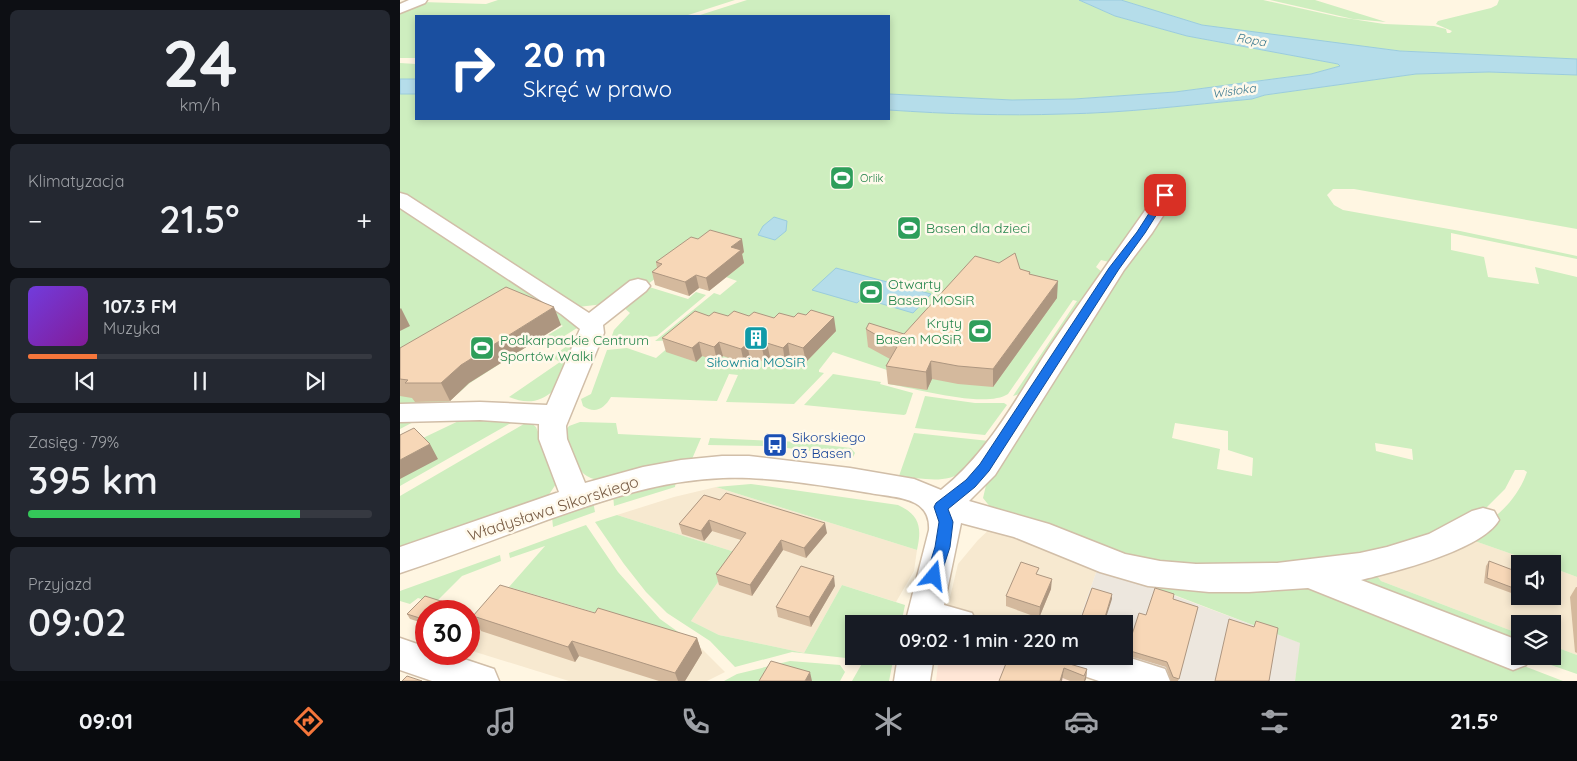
<!DOCTYPE html>
<html lang="pl">
<meta charset="utf-8">
<style>
body{margin:0;font-family:Quicksand,sans-serif;background:#242831;color:#f1f3f6;height:100vh;display:flex;flex-direction:column;font-size:19px;white-space:nowrap}
*{box-sizing:border-box;margin:0}
p{font-size:16px;color:#9ea1a6}
.icon{flex:none;width:28px;height:28px;fill:none;stroke:currentColor;stroke-width:2;stroke-linecap:round;stroke-linejoin:round}
.map{position:relative;flex:1;overflow:hidden}
.panel{display:flex;flex-direction:column;gap:10px;padding:10px;background:#0d0f14;width:400px}
.panel>*{flex:none}
.banner{position:absolute;left:15px;top:15px;width:475px;height:105px;border-radius:0px;box-shadow:0 2px 8px #0003;background:#1a4fa0;color:#fff;overflow:hidden}
.fabs{position:absolute;left:1111px;top:555px;display:grid;gap:10px}
.fabs a{display:grid;place-items:center;width:50px;height:50px;border-radius:0px;background:#171b24;box-shadow:0 2px 8px #0003;font-size:25px}
.speed{position:absolute;left:15px;top:600px;display:flex;gap:10px;font-size:25px;font-weight:700;text-align:center}
.speed>*{display:grid;place-content:center;width:65px;height:65px;border-radius:50%;background:#171b24;box-shadow:0 2px 8px #0003;line-height:1}
.speed .limit{border:8px solid #d22;background:#fff;color:#111}
.pin{position:absolute;display:grid;place-items:center;width:42px;height:42px;color:#fff;margin:-21px;border-radius:10px;box-shadow:0 2px 8px #0006}
.me{position:absolute;width:55px;margin:-28px;rotate:16deg;stroke-linejoin:round;filter:drop-shadow(0 0 4px #0008)}
.turn{display:flex;align-items:center;gap:18px;height:105px;padding:0 25px;font-size:22px}
.turn .icon{width:65px;height:65px;stroke-width:2.5}
.turn b{display:block;font-size:35px;line-height:42px}
.big{font-size:38px;font-weight:600;line-height:1.1}
.panel .widget{flex:1;display:flex;flex-direction:column;justify-content:center;gap:8px;min-width:0;padding:0 18px;border-radius:8px;background:#242831}
.panel .dial{align-items:center;gap:0}
.dial b{font-size:65px;line-height:1}
.song{display:flex;align-items:center;gap:15px}
.cover{width:60px;height:60px;border-radius:8px;background:linear-gradient(135deg,hsl(260 70% 55%),hsl(290 70% 35%))}
.played{height:5px;border-radius:2px;background:linear-gradient(90deg,#f5763b 20%,#363941 20%)}
.keys{display:flex;justify-content:space-around;direction:ltr}
.heat{display:flex;justify-content:space-between;align-items:center;font-size:28px;direction:ltr}
.charge{height:8px;border-radius:4px;background:linear-gradient(90deg,#34c759 79%,#363941 0)}
.trip{position:absolute;left:445px;top:615px;width:288px;height:50px;border-radius:0px;background:#171b24;box-shadow:0 2px 8px #0003;font-weight:600;line-height:50px;text-align:center}
.tab-bar{display:flex;height:80px;justify-content:space-around;align-items:center;background:#090b0e;color:#9ea1a6}
.tab-bar .icon{width:35px;height:35px}
.tab-bar .selected{color:#f5763b}
.tab-bar b{font-size:22px;color:#f1f3f6}
main{display:flex;flex:1;min-height:0}
.map>svg:first-child{display:block}
.residential{fill:#f7e9d0}
.commercial{fill:#ffe6d6}
.industrial{fill:#ede7de}
.green{fill:#ceeebf;fill-rule:evenodd}
.water{fill:#b5ddea;stroke:#9accdd}
.lines{fill:none;stroke-linecap:round;stroke-linejoin:round}
.minor-casing{stroke:#d1bea8;stroke-width:3}
.minor{fill:#fff;fill-rule:evenodd}
.wall{fill:#d4b99d}
.shaded-wall{fill:#ad9680}
.building{fill:#f7d7b7;stroke:#ad9680}
.route{fill:#1a73e8;stroke:#114b97}
.labels{text-anchor:middle;stroke-width:5;stroke-linejoin:round;paint-order:stroke}
.far-leisure-label{font-size:11px;fill:#27864d;stroke:#fff9eb;text-anchor:start}
.far-water-label{font-size:12px;font-style:italic;fill:#3c7a90;stroke:#fff9eb}
.leisure-label{font-size:14px;fill:#27864d;stroke:#fff9eb;text-anchor:start}
.culture-label{font-size:14px;fill:#0d838f;stroke:#fff9eb}
.transit-label{font-size:14px;fill:#164399;stroke:#fff9eb;text-anchor:start}
.near-street-label{font-size:16px;fill:#795d46;stroke:#fff9eb}
</style>
<main>
<section class="panel">
<div class="widget dial"><b>24</b><p>km/h</p></div>
<div class="widget"><p>Klimatyzacja</p>
<div class="heat"><a>−</a><b class="big">21.5°</b><a>+</a></div>
</div>
<div class="widget">
<div class="song"><i class="cover"></i><div><b>107.3 FM</b><p>Muzyka</p></div></div>
<div class="played"></div>
<div class="keys"><svg class="icon" aria-label="previous" viewBox="0 0 24 24"><path d="M18 5L8 12l10 7zM5 5v14"/></svg><svg class="icon" aria-label="pause" viewBox="0 0 24 24"><path d="M8 5v14M16 5v14"/></svg><svg class="icon" aria-label="next" viewBox="0 0 24 24"><path d="M6 5l10 7-10 7zM19 5v14"/></svg></div>
</div>
<div class="widget"><p>Zasięg · 79%</p><b class="big">395 km</b><div class="charge"></div></div>
<div class="widget"><p>Przyjazd</p><b class="big">09:02</b></div>
</section>
<div class="map">
<svg width="1177" height="681" viewBox="0 0 1177 681">
<rect width="100%" height="100%" fill="#fff6e2"/>
<path class="residential" d="M316 487 517 550 514 571 496 602 442 585 404 653 319 635 291 621 338 553 217 515 274 497Z
M593 526 698 567 678 624H578L546 614 558 564 578 540Z
M1066 538 1140 564H1120V596H1152L1153 568 1177 577V655L1153 646 1152 624H1120V634L981 581 971 568Z
M109 587 291 641 302 649 325 672 307 681H169L69 650V632Z"/>
<path class="commercial" d="M539 656H649L684 666 681 681H536Z"/>
<path class="industrial" d="M698 567 901 643 895 681H733L724 656V624H678Z"/>
<path class="green" d="M98 0H335L285 16H16V58H0V12L22 2 86 4Z
M347 0H679L715 16 787 36 938 64 940 66 911 74 775 92 674 99 612 100 489 94V16H297Z
M721 0H863L939 17 984 24 1034 26 1046 29 1047 33H1050L1052 31 1036 24 1038 21 1091 8 1097 5 1099 0H1177V59L1001 51 875 36 802 25Z
M870 0H915L986 22 953 19Z
M0 63 16 64V79H0Z
M1089 72 1177 75V229L954 189H933L927 195 934 205 943 210 1060 231 1177 256V259L1051 233V250L1084 257 1088 277 1139 284 1135 267 1177 277V577L1153 568 1152 564H1140L1066 538C1093 520 1116 503 1127 472L1124 470H1115L1105 489 1078 516 1048 532 923 568 766 571 591 508 583 498 587 481 763 207 775 203 767 200 713 263 701 260 696 267 702 272 626 392 613 396 677 301 673 300 608 394C585 409 515 388 488 384L496 373 433 352 419 370V372L424 373 394 404 326 402 338 375 329 374 317 401 211 397C204 409 195 414 183 406L181 399 191 394 207 350 227 348 256 358 277 340 255 341 314 293 320 295 337 281 326 277 343 263 264 272 248 284 204 304 178 307 0 195V94H16V119H489V110C547 114 605 116 663 114 726 113 789 105 852 99L865 95 1016 74ZM775 423 828 431V450L853 458 852 476 817 469 820 449 772 438ZM975 443 1012 449 1013 460 976 451Z
M0 203 175 324 177 328 158 340 148 335 163 326 161 325 70 383 44 406 0 429Z
M246 286 288 299 296 292 306 295 257 336 210 341 214 330 230 313 222 306Z
M173 342 154 390C140 403 126 404 109 397L160 362 151 357Z
M433 374 481 382 480 384 513 393 506 414 504 415 404 405Z
M525 396 575 403H604L607 405 585 435 515 428Z
M67 417 118 419 0 486V449Z
M129 421 136 427 158 481 148 496 0 552V496Z
M180 422 216 423 218 434 301 438 292 459 199 480C175 477 171 453 163 434L169 426Z
M514 433 589 441C581 450 573 464 564 471 545 485 521 478 499 476Z
M310 438 400 442 451 448 455 453 453 457 380 447 382 444 367 442 365 446 308 445Z
M276 480 275 487 272 488 214 506 213 494Z
M351 484 498 505C520 515 522 528 517 550L316 487Z
M193 501 195 512 153 527 152 517Z
M217 515 338 553 291 621 319 635 404 653 442 585 505 605 501 624H454V656H494L489 681H452L464 660 392 652 335 667 310 641 267 613 246 592 224 564 195 522Z
M186 525 218 572 260 619 291 641 109 587 145 546 110 558 109 553Z
M100 555 101 561 62 576 35 603 18 598 10 604 0 601V591Z
M971 568 981 581 1120 634V650L940 575Z
M714 572 905 583 1121 668 1124 666 1163 681H895L900 643Z
M1153 646 1177 655V674L1125 656H1152Z
M390 661 440 665 445 672 440 681H412L370 667 362 681H324L337 674Z"/>
<path class="water" d="M679 0H721L802 25 1000 51 1177 59V75L1089 72 1016 74 865 95 852 99C789 105 726 113 663 114 605 116 547 114 489 110V94L612 100 674 99 775 92 911 74 940 66 938 64 787 36 715 16Z
M0 79H16V94H0Z
M374 217 387 221 386 231 375 240 358 235 363 226Z
M436 268 531 294 513 313 462 298 457 303 412 290Z"/>
<g class="lines">
<defs>
<path id="minor" d="M9 0H27L25 3 0 13V4Z
M774 177 781 179 784 183 752 233 724 270 595 475 569 501 649 524 725 554 760 561 796 564 877 563 960 553 987 547 1029 534 1072 511 1083 508 1094 511 1099 520C1082 550 994 572 961 580L1120 641V656H1130L1126 665 1113 670 908 588 849 592H809L748 586 700 572 614 537 561 523 544 605 572 613 577 624H505L529 530C531 496 495 498 470 493 426 486 368 476 323 478 261 480 204 500 147 520 98 538 49 557 0 573V547L159 492 139 439V424L80 420 0 422V404L80 402 147 405 180 329 161 314 0 208V193L7 195 189 313 230 281 238 279 246 281 250 286 246 291 203 325 204 333 166 426 167 439 185 483 243 467 281 460 322 456H349L450 468 514 479 541 490C589 452 618 395 651 345 689 289 729 234 767 179Z
M0 638 26 647V654H49L94 669 99 681H32L0 670Z
M498 656H534L530 681H494Z
M652 656H724L765 669 770 681H699L657 667Z"/>
</defs>
<use href="#minor" class="minor-casing"/>
<use href="#minor" class="minor"/>
</g>
<path class="wall" d="M344 252 342 254 344 263 309 291 299 288 289 296 255 285 252 272 257 268 256 262Z
M620 269 630 272V274L657 298 593 387 558 384 532 379 527 390 488 384 486 366 490 359 468 347 466 329 504 334Z
M309 316H349L374 318 436 331 406 362 390 357 385 362 370 357 365 362 350 358 344 363 323 356 317 361 302 356 296 362 266 352 262 338Z
M161 325 69 383 50 401 15 402 12 398 0 396V348Z
M304 495 427 533 406 558 383 550 352 596 319 585 316 574 341 540 312 531 304 541 282 534 279 524Z
M1089 561 1116 589 1114 594 1084 583 1086 566Z
M435 586 411 627 378 617 376 607Z
M1176 587H1177V653L1175 652 1170 597Z
M651 589 639 618 606 606V596Z
M773 599 798 607 778 681H771L766 667 726 655 727 650 746 615Z
M44 602 47 607 26 611V624L10 619 7 614Z
M195 613 297 638 302 653 285 681H259L179 656 175 662 81 631 73 616Z
M609 656 687 669 686 679 685 681H670Z"/>
<path class="shaded-wall" d="M342 239 344 252 342 254 344 263 309 291 306 278 331 247Z
M296 275 299 288 289 296 285 282Z
M658 281 657 298 593 387V369Z
M154 307 161 325 69 383 50 401 41 383 61 365Z
M1 308 10 326 0 331V309Z
M434 317 436 331 406 362 403 348Z
M299 342 302 356 296 362 292 348Z
M319 342 323 356 317 361 314 347Z
M367 343 370 357 365 362 362 348Z
M388 343 390 357 385 362 383 348Z
M347 344 350 358 344 363 341 349Z
M531 361 532 379 527 390 526 372Z
M30 444 38 459 0 479V460Z
M309 520 312 531 304 541 301 531Z
M425 523 427 533 406 558 404 548Z
M381 540 383 550 352 596 350 585Z
M434 576 435 586 411 627 409 617Z
M652 579 651 589 639 618 640 607Z
M712 594V599L704 624H703Z
M44 602 47 607 43 611H35Z
M297 638 302 653 285 681H278L275 673Z
M172 641 179 656 175 662 168 647Z
M664 668 662 681H660Z
M687 669 686 679 685 681H684Z
M410 672 412 681H405Z"/>
<path class="building" d="M310 230 342 239 331 247 341 250 306 278 296 275 285 282 252 272 262 264 256 262 291 237 298 239Z
M615 253 620 269 630 272 629 274 658 281 593 369 558 366 531 361 526 372 486 366 497 347 466 329 469 323 504 334 575 256 599 263Z
M106 287 154 307 61 365 41 383H5L8 380 0 379V348Z
M411 310 434 317 403 348 388 343 383 348 367 343 362 348 347 344 341 349 319 342 314 347 299 342 292 348 262 338 295 311 309 316 314 312 328 316 334 311 349 316 354 312 374 318 379 313 394 317 398 313 406 315Z
M14 428 30 444 0 460V435Z
M326 493 425 523 404 548 381 540 350 585 316 574 346 533 309 520 301 531 279 524 304 495 320 500Z
M1089 561 1118 572 1116 589 1087 578Z
M621 562 639 568 636 574 652 579 640 607 606 596Z
M401 566 434 576 409 617 376 607Z
M100 585 195 613 198 608 297 638 275 673 172 641 168 647 73 616Z
M692 588 712 594 703 624H679Z
M755 588 774 594 773 599 798 607 779 679 773 677 767 662 727 650 739 613 746 615Z
M25 596 44 602 35 611H26V620L7 614Z
M829 619 854 627 856 621 878 628 869 681H815Z
M609 656H642L687 669 684 676 664 668 660 681H599Z
M371 661 410 672 405 681H359Z
M7 676 22 681H2Z"/>
<path class="route" d="M765 192 769 195 745 233 719 269 589 471 575 487 548 509 553 522 550 547 539 581 534 583 529 581 526 576 535 547 539 522 534 507 536 503 566 480 580 464 709 268 737 232 762 193Z"/>
<defs>
<symbol id="stadium-square" viewBox="-11 -11 22 22"><rect x="-9" y="-9" width="18" height="18" rx="4" fill="#2e9e5b" stroke="#fff9eb"/><path d="M0-5a6.5 5 0 1 0 0 10a6.5 5 0 1 0 0-10ZM-3.5-1.8h7v3.6h-7Z" fill="#fff"/></symbol>
<symbol id="building-square" viewBox="-11 -11 22 22"><rect x="-9" y="-9" width="18" height="18" rx="4" fill="#0f9aa8" stroke="#fff9eb"/><path d="M-4-6H4V6H1V3H-1V6H-4ZM-2.5-4.3h1.7v1.8h-1.7ZM.8-4.3h1.7v1.8H.8ZM-2.5-1h1.7V.8h-1.7ZM.8-1h1.7V.8H.8Z" fill="#fff"/></symbol>
<symbol id="bus-square" viewBox="-11 -11 22 22"><rect x="-9" y="-9" width="18" height="18" rx="4" fill="#1a4fb4" stroke="#fff9eb"/><path d="M-5-6H5V4H4V6H2V4H-2V6H-4V4H-5ZM-3.5-4V0h7V-4ZM-3.5 1.2v1.5H-2V1.2ZM2 1.2v1.5H3.5V1.2Z" fill="#fff"/></symbol>
</defs>
<g fill-rule="evenodd">
<use href="#stadium-square" x="428" y="164" width="28" height="28"/>
<use href="#stadium-square" x="495" y="214" width="28" height="28"/>
<use href="#stadium-square" x="457" y="278" width="28" height="28"/>
<use href="#stadium-square" x="566" y="317" width="28" height="28"/>
<use href="#building-square" x="342" y="324" width="28" height="28"/>
<use href="#stadium-square" x="68" y="334" width="28" height="28"/>
<use href="#bus-square" x="361" y="431" width="28" height="28"/>
</g>
<g class="labels">
<g class="far-leisure-label">
<text x="460" y="182">Orlik</text>
</g>
<g class="far-water-label">
<text transform="translate(851 40) rotate(9)" y="4">Ropa</text>
<text transform="translate(834 91) rotate(-8)" y="4">Wisłoka</text>
</g>
<g class="leisure-label">
<text x="526" y="233">Basen dla dzieci</text>
<text x="488" y="289">Otwarty<tspan x="488" dy="16">Basen MOSiR</tspan></text>
<text x="562" y="328" text-anchor="end">Kryty<tspan x="562" dy="16">Basen MOSiR</tspan></text>
<text x="100" y="345">Podkarpackie Centrum<tspan x="100" dy="16">Sportów Walki</tspan></text>
</g>
<g class="culture-label">
<text x="356" y="367">Siłownia MOSiR</text>
</g>
<g class="transit-label">
<text x="392" y="442">Sikorskiego<tspan x="392" dy="16">03 Basen</tspan></text>
</g>
<g class="near-street-label">
<text transform="translate(153 508) rotate(-18)" y="6">Władysława Sikorskiego</text>
</g>
</g>
</svg>
<div class="fabs">
<a><svg class="icon" aria-label="sound" viewBox="0 0 24 24"><path d="M4 9h4l5-4v14l-5-4H4zM17 9q2 3 0 6"/></svg></a>
<a><svg class="icon" aria-label="layers" viewBox="0 0 24 24"><path d="M12 4l9 5-9 5-9-5zM3 14l9 5 9-5"/></svg></a>
</div>
<div class="speed"><div class="limit">30</div></div>
<div class="pin" style="left:765px;top:195px;background:#d93025"><svg class="icon" aria-label="arrive" viewBox="0 0 24 24"><path d="M6 21V4h12l-3 4 3 4H6"/></svg></div>
<svg class="me" style="left:534px;top:576px" viewBox="-20 -20 40 40"><path d="M0-17L14 15 0 8-14 15z" fill="#1a73e8" stroke="#fff" stroke-width="4"/></svg>
<div class="trip">09:02 · 1 min · 220 m</div>
<div class="banner">
<div class="turn"><svg class="icon" aria-label="right" viewBox="0 0 24 24"><path d="M7 20v-9h11M14 6l5 5-5 5"/></svg><div><b>20 m</b>Skręć w prawo</div></div>
</div>
</div>
</main>
<nav class="tab-bar">
<b>09:01</b>
<svg class="icon selected" aria-label="directions" viewBox="0 0 24 24"><path d="M12 3l9 9-9 9-9-9zM9 14v-3h6M13 9l2 2-2 2"/></svg>
<svg class="icon" aria-label="music" viewBox="0 0 24 24"><path d="M9 18V5l10-2v13"/><circle cx="6" cy="18" r="3"/><circle cx="16" cy="16" r="3"/></svg>
<svg class="icon" aria-label="phone" viewBox="0 0 24 24"><path d="M5 4h4l2 5-3 2q2 4 5 5l2-3 5 2v4C11 20 4 13 5 4z"/></svg>
<svg class="icon" aria-label="climate" viewBox="0 0 24 24"><path d="M12 3v18M4 7l16 10M4 17L20 7"/></svg>
<svg class="icon" aria-label="car" viewBox="0 0 24 24"><path d="M5 17H2v-5l4-1 3-4h7l3 4 3 1v5h-3M9 17h6M6 11h13"/><circle cx="7" cy="17" r="2"/><circle cx="17" cy="17" r="2"/></svg>
<svg class="icon" aria-label="filters" viewBox="0 0 24 24"><path d="M4 7h16M4 17h16"/><circle cx="9" cy="7" r="2"/><circle cx="15" cy="17" r="2"/></svg>
<b>21.5°</b>
</nav>
